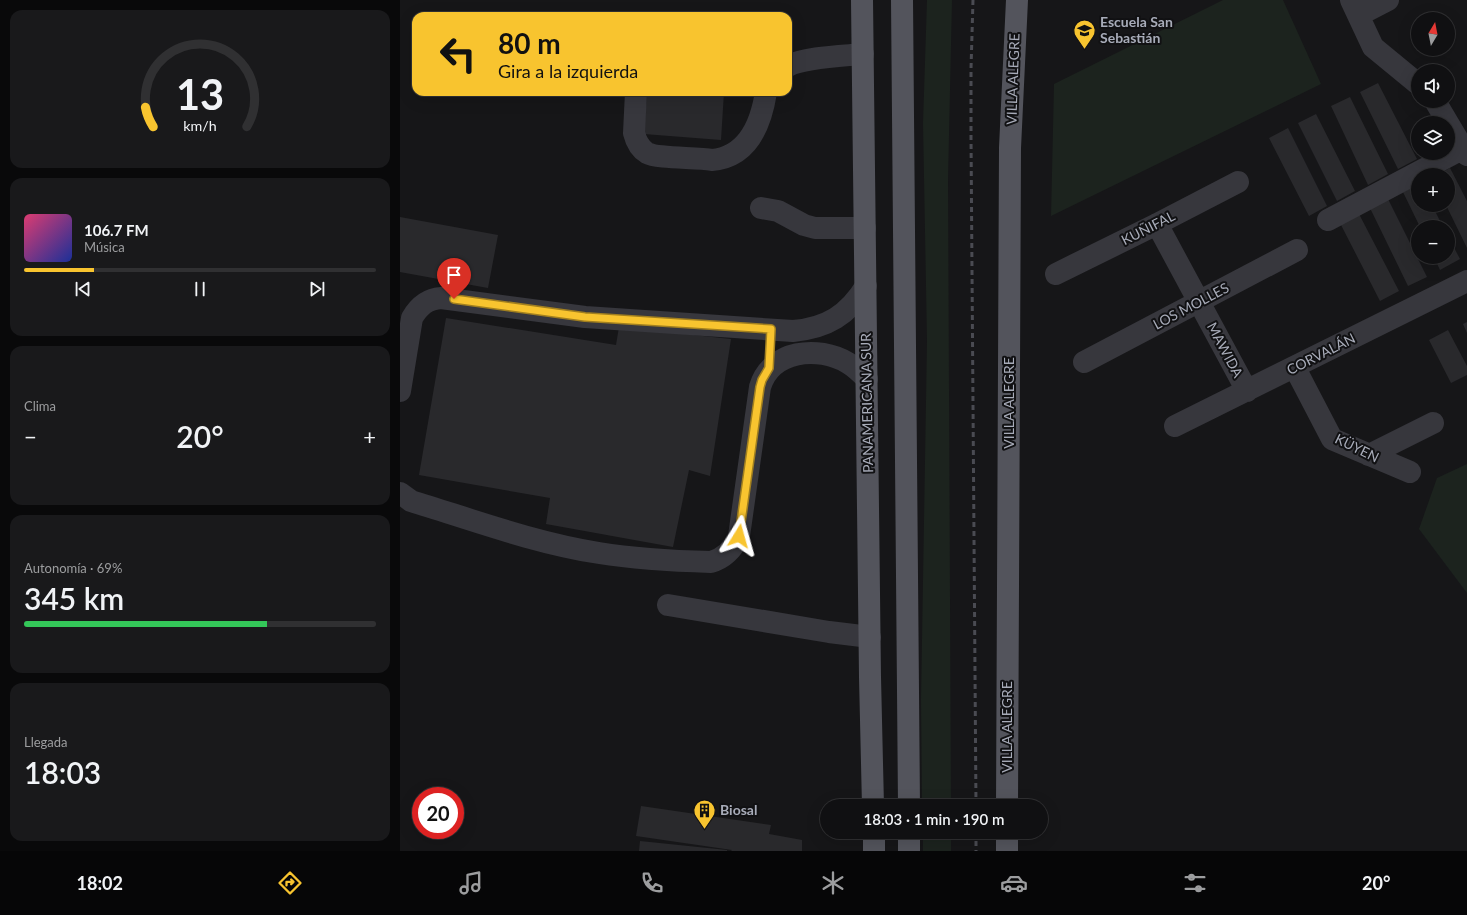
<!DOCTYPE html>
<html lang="es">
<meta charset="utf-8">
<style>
body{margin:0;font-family:Lato,sans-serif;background:#19191b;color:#f1f3f6;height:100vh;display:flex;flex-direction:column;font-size:15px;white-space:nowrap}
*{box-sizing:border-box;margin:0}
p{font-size:13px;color:#9c9d9f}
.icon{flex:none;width:22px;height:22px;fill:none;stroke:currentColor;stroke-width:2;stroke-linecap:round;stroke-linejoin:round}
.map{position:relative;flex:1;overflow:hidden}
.drawer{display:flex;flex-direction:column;gap:10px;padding:10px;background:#09090a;width:400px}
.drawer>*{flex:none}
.hud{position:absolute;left:12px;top:12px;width:380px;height:84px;border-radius:12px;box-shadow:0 4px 16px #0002,0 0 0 1px #303032;background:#f8c42f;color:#111;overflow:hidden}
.needle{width:26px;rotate:10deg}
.controls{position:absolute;left:1011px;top:12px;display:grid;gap:8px}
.controls a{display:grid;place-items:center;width:44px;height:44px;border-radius:50%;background:#101012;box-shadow:0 4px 16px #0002,0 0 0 1px #303032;font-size:20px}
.speed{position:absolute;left:12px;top:787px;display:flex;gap:8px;font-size:20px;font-weight:700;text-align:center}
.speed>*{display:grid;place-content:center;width:52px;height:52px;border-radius:50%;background:#101012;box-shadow:0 4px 16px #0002,0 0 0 1px #303032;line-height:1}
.speed .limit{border:6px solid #d22;background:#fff;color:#111}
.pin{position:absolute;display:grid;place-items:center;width:34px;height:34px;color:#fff;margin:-41px -17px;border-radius:50% 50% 50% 0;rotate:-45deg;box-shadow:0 0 4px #0007}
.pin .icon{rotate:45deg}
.me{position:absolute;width:44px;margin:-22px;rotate:8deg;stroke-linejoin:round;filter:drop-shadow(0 0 3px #0008)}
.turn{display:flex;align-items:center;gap:14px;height:84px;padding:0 20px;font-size:18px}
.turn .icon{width:52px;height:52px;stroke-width:2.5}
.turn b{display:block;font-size:28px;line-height:34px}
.big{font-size:30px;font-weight:600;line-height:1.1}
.drawer .widget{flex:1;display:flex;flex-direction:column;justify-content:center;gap:6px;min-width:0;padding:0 14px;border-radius:12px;background:#19191b}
.drawer .dial{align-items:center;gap:0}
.dial svg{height:104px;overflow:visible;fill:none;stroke:#303032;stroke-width:7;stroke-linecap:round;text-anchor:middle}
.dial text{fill:#f1f3f6;stroke:none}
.song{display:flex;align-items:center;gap:12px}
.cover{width:48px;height:48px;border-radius:6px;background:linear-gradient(135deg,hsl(340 70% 55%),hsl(230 70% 35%))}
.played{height:4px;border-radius:2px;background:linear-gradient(90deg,#f8c42f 20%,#303032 20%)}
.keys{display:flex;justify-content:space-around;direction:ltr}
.heat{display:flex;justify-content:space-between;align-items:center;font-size:22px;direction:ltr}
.charge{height:6px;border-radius:3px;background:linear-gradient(90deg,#34c759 69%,#303032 0)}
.trip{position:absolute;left:420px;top:799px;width:228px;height:40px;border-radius:20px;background:#101012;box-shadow:0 4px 16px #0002,0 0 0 1px #303032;font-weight:600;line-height:40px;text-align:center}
.tabs{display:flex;height:64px;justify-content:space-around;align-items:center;background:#060607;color:#9c9d9f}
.tabs .icon{width:28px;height:28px}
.tabs .selected{color:#f8c42f}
.tabs b{font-size:18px;color:#f1f3f6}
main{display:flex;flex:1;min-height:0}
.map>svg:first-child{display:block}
.green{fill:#1c231e}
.building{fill:#29292c}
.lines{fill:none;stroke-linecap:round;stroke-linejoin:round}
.minor{stroke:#37373d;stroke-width:22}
.major{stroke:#53545c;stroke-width:22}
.rail{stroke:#4a4b52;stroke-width:3;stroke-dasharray:5 4;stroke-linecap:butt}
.route-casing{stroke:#a17f1f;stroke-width:10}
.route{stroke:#f8c42f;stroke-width:7}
.labels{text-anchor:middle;stroke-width:4;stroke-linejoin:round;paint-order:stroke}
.poi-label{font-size:14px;font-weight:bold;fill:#a8acb9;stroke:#111113;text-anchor:start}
.street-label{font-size:14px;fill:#a8acb9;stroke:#111113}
</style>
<main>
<section class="drawer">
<div class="widget dial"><svg viewBox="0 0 100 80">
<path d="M14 69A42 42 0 1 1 86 69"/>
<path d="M14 69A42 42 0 0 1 8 54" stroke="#f8c42f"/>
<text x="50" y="56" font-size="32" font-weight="700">13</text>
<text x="50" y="72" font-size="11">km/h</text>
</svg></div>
<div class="widget">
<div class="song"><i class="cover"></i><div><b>106.7 FM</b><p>Música</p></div></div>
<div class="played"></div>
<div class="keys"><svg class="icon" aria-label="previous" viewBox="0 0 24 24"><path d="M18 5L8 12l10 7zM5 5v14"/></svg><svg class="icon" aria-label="pause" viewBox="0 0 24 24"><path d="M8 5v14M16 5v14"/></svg><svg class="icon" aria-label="next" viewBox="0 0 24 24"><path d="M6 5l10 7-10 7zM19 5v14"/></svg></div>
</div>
<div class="widget"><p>Clima</p>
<div class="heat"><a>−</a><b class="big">20°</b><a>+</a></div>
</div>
<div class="widget"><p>Autonomía · 69%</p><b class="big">345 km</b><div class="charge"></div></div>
<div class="widget"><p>Llegada</p><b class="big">18:03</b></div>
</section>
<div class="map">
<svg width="1067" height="851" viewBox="0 0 1067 851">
<rect width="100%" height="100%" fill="#161618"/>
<path class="green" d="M527 0H552L548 180 551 806H522L521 700 527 341 523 123Z
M823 0H883L921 84 651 216 654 84Z
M1067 464V593L1019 529 1037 478Z
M523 832H551V851H523Z"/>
<path class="building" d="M978 83 1017 159 998 169 960 92Z
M247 92H324L321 140 244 134Z
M950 97 988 174 968 185 931 106Z
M916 114 955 191 937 201 898 123Z
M888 128 927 206 909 216 869 138Z
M1050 168 1067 201V248L1046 205H1048V175H1036Z
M1018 184V205H1032L1043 227H1020L1003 192Z
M988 199 1027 277 1008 286 970 208Z
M959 214 999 291 980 301 940 223Z
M0 217 98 235 88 288 0 272Z
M1048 236 1060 259 1040 270 1034 257H1048Z
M46 318 216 345 219 327 331 339 310 476 289 470 273 547 146 524 150 498 19 475Z
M1067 322V333L1063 324Z
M1048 330 1067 366V375L1051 383 1029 340Z
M241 806 371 825 369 834 402 840V851H331L332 850 236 836Z
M240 841 327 850V851H239Z"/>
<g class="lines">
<path class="minor" d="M951 0 973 47 1018 84
M959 15 988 0
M388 66C405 57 443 56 463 54
M236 92 234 133C236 141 239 148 247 153 258 159 296 157 312 160 348 157 361 124 366 92
M1035 101 1067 155
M361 208 378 211 404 225 415 228H465
M928 220 1064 148
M757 224 847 391
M656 274 757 224 838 182
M684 362 897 250
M895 368 932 439 1010 472
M0 391 12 318C19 306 27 299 41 298L185 317 393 331C427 328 448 315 466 286
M775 426 1067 281
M969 455 1033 423
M0 493 11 501C73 520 135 543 199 553 236 559 273 561 311 562 325 558 333 549 339 536L360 387C371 350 418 345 448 363 455 367 461 373 467 379
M268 605 429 632 470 637"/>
<path class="major" d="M462 0 470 677 473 806
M502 0 509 806
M607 806 610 148 617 0
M474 832V851
M509 832V851
M607 851V832"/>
<path class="rail" d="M573 0 571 69V136L576 806
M576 832V851"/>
</g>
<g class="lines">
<defs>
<path id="route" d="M54 299 185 317 371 329 369 368 362 380 360 387 339 536"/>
</defs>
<use href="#route" class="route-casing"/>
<use href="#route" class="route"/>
</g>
<defs>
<symbol id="school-pin" viewBox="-11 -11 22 30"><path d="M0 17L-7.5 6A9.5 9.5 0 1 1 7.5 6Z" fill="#f8c42f" stroke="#111113"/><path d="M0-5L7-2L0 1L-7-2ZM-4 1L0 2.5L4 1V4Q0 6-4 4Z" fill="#111"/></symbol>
<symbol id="building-pin" viewBox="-11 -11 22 30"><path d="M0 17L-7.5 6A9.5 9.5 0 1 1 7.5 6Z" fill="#f8c42f" stroke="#111113"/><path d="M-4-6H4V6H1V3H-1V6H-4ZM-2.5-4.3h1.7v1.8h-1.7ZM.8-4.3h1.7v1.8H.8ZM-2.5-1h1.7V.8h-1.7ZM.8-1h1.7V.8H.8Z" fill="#111"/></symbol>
</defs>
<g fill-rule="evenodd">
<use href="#school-pin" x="672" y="18" width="25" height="34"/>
<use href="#building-pin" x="292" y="798" width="25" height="34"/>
</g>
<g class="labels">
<g class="poi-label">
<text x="700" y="27">Escuela San<tspan x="700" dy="16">Sebastián</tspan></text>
<text x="320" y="815">Biosal</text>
</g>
<g class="street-label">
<text transform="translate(613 79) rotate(-88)" y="5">VILLA ALEGRE</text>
<text transform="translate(748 228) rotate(-27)" y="5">KUÑIFAL</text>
<text transform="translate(791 306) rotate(-28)" y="5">LOS MOLLES</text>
<text transform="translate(825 350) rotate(62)" y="5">MAWIDA</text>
<text transform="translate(921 354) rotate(-27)" y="5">CORVALÁN</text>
<text transform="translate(467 403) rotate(-91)" y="5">PANAMERICANA SUR</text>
<text transform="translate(609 403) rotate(-90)" y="5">VILLA ALEGRE</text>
<text transform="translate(957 448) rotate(26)" y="5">KÜYEN</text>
<text transform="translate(607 727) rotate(-90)" y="5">VILLA ALEGRE</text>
</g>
</g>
</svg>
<div class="controls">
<a><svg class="needle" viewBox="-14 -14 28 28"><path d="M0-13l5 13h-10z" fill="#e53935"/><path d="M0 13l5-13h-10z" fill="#9c9d9f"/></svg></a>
<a><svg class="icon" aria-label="sound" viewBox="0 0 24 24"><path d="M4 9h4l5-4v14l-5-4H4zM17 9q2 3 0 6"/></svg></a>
<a><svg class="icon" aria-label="layers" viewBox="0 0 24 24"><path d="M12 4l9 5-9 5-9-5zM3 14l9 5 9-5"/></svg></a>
<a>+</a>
<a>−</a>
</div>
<div class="speed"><div class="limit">20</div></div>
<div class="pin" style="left:54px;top:299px;background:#d93025"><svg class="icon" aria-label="arrive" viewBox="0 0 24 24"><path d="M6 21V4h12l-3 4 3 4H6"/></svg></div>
<svg class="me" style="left:339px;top:536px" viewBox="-20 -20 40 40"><path d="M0-17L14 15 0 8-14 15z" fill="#f8c42f" stroke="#fff" stroke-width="4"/></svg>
<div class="trip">18:03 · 1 min · 190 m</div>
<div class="hud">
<div class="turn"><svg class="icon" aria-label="left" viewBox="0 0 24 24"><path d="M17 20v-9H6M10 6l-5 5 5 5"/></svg><div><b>80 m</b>Gira a la izquierda</div></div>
</div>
</div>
</main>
<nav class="tabs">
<b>18:02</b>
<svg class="icon selected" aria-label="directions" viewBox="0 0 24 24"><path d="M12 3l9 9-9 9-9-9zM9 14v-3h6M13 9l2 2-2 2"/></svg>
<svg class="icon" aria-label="music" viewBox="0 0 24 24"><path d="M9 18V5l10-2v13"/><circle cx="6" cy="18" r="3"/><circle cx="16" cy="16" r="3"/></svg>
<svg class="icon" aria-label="phone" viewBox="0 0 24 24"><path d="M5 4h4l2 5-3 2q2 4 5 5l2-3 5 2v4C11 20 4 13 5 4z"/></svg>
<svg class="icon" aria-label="climate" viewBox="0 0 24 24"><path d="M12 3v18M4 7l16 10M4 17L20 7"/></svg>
<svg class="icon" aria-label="car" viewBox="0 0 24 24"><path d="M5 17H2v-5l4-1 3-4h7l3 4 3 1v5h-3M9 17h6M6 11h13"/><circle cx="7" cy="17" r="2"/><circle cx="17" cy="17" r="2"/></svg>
<svg class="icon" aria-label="filters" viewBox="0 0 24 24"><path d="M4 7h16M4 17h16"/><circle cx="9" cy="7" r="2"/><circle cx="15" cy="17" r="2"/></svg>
<b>20°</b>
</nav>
